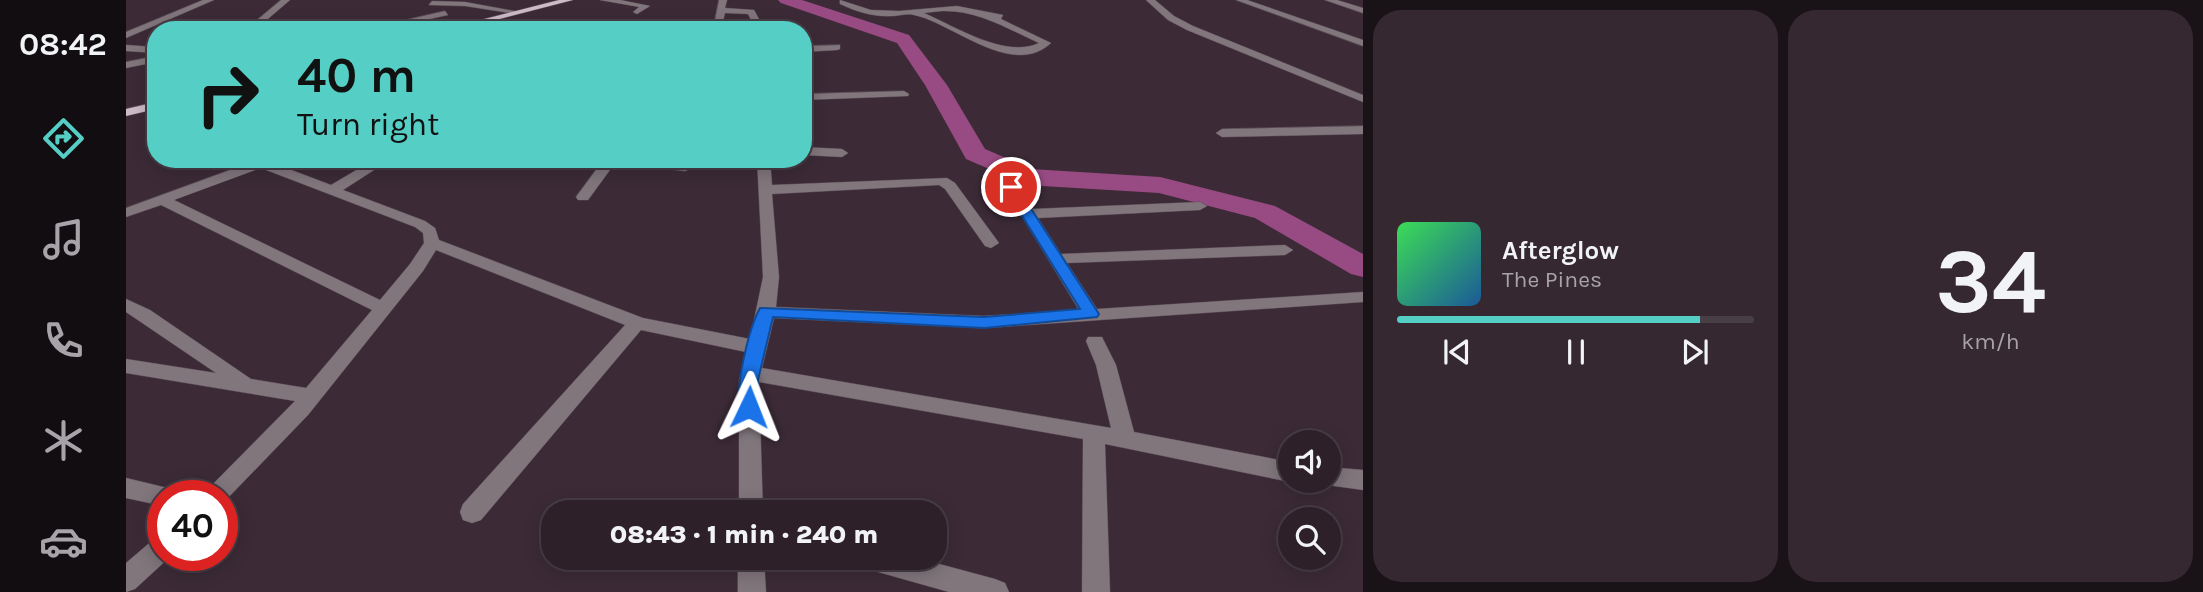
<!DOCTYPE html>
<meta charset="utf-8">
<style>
body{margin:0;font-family:Karla,sans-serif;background:#352831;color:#f1f3f6;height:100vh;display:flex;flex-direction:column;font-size:26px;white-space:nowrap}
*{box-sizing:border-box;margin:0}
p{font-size:23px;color:#a7a3a8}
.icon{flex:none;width:38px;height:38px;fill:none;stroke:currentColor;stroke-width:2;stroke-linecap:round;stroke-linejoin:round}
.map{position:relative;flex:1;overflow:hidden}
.side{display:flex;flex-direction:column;gap:10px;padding:10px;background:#191217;width:840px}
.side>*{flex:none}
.hud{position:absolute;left:21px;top:21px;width:665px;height:147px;border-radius:28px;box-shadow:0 4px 18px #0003,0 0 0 2px #483e46;background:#55cec5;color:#111;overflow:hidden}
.tools{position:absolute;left:1152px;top:430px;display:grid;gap:14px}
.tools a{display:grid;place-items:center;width:63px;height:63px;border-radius:50%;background:#2d2029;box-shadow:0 4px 18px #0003,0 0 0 2px #483e46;font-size:35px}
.speed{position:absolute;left:21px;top:480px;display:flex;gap:14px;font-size:35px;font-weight:700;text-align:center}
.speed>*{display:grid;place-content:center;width:91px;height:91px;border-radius:50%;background:#2d2029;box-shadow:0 4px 18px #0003,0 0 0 2px #483e46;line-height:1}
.speed .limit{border:10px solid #d22;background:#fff;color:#111}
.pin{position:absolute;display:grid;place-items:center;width:60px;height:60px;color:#fff;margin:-30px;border:4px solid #fff;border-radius:50%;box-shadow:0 2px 7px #0007}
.me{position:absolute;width:77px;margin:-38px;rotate:2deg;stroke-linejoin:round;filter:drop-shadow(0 0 5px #0008)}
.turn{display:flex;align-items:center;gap:24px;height:147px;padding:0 35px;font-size:32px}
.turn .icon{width:91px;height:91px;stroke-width:2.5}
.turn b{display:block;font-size:49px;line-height:60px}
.side .widget{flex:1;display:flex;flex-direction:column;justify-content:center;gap:10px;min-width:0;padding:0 24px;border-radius:28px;background:#352831}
.side .dial{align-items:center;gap:0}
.dial b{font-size:91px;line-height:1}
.song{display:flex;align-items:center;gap:21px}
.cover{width:84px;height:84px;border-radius:10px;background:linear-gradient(135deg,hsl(130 70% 55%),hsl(210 70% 35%))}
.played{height:7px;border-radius:4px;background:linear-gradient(90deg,#55cec5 85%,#483e46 85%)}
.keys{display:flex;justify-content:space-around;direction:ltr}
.side .tiles{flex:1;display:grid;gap:10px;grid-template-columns:repeat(2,1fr)}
.trip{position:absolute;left:415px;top:500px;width:406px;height:70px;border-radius:28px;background:#2d2029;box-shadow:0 4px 18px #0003,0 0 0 2px #483e46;font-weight:800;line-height:70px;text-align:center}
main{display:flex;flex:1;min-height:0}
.dock{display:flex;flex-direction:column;width:126px;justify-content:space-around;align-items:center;background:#120d10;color:#a7a3a8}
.dock .icon{width:49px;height:49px}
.dock .current{color:#55cec5}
.dock b{font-size:32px;color:#f1f3f6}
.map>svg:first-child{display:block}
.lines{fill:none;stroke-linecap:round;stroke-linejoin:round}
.river{fill:#984b83;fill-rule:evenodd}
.minor-casing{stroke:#5a4a55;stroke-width:1}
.major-casing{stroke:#5a4a55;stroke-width:1}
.minor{fill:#80767c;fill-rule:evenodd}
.major{fill:#cebbc8;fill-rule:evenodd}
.route{fill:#1a73e8;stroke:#114b97;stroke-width:2}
</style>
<main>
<nav class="dock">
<b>08:42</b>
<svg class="icon current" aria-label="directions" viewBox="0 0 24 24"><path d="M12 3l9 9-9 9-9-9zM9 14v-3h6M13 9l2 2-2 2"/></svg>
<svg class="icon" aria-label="music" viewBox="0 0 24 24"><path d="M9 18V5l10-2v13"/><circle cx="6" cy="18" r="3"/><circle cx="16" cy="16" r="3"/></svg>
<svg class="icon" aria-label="phone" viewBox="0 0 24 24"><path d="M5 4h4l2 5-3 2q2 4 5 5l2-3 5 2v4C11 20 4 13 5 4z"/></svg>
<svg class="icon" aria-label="climate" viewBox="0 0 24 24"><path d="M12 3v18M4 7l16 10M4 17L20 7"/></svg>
<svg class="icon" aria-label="car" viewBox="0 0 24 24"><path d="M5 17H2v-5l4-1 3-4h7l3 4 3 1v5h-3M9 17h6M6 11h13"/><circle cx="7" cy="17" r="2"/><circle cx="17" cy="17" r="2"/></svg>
</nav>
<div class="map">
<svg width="1237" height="592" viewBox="0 0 1237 592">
<rect width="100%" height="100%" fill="#3c2b37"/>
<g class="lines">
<path class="river" d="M652 0H676L783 35 821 85 859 149 905 169 1034 177 1149 206 1237 254V277L1225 274 1129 218 1033 193 900 185 840 159 799 85 771 43 655 3Z"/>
<defs>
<path id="minor" d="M77 0H88L0 38V32Z
M155 0H164L129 30H119Z
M474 0H494L524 6 511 14 507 12 513 7Z
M593 0H601L599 8 628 10 639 30H630L622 14 599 13 595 30H587Z
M714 0 745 10 773 11 831 6 877 15 875 19 925 43C886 79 827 23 788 15 782 13 773 16 767 16 747 17 731 12 714 4ZM816 11C852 10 882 29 913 43 880 59 830 27 798 13Z
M1020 0H1029L1048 16 1067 26 1237 95V102L1061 30 1042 20Z
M1110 0H1121L1237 40V46Z
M1199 0H1211L1237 8V13Z
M306 1 339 2 394 12 390 14 339 6 303 5Z
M319 11 322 15 253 30H236Z
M0 45 30 47V53L0 51Z
M714 45V49L711 50 677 52V46Z
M30 56V62L0 68V62Z
M778 91 783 94 782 96 677 100V94Z
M1237 126V134L1096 137 1090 133 1096 129Z
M677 147 716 149 722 153 716 157 677 155Z
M134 159H150L147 163 205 185 249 159H265L217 190 299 221 309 228 313 240 517 318 624 339 637 277 631 159H644L646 185 821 178 829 183 873 243 865 248 859 246 819 189 813 185 646 194 653 277 650 307 858 316 953 310 878 187 885 183 890 184 906 209 1074 202 1081 206 1074 210 912 218 935 254 1159 245 1167 250 1159 255 941 263 971 309 1237 292V302L858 328 648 318 636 368 985 428 970 365 960 341 962 337H976L990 365 1008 432 1164 462V482L979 444 984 592H956L957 439 633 382 637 513H613V380L620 352 515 330 355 520 346 523 337 520 334 512 337 504 499 325 310 250 297 271 182 415 96 504V495H80L83 488 169 401 0 373V359L90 373 0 312V299L24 310 125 379 180 388 246 310 35 205 0 217V208ZM135 168 289 227 297 233 298 243 284 264 254 300 48 200Z
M478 159H526L558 163 570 159H590L559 171 489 163 462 200H452L450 197Z
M1202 467 1237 470V490L1194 484 1192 481H1202Z
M0 478 46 489 49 495H37V506L0 498Z
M37 535V555H46L9 589 0 592V563L28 539Z
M612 558H638L640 592H612Z
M732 558H791L869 579 879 583 883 592H823L745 570 736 566Z"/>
<path id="major" d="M433 0H447L331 30H315Z
M30 102V109L0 116V109Z"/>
</defs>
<use href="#minor" class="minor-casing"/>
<use href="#major" class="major-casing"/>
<use href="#minor" class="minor"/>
<use href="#major" class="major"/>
</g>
<path class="route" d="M885 183 891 187 973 314 971 317 858 328 647 317 632 380 633 407 630 412H616C606 393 624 326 634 308L858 317 954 309 878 187Z"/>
</svg>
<div class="tools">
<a><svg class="icon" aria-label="sound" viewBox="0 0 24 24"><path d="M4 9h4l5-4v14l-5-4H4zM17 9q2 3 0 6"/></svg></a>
<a><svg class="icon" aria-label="search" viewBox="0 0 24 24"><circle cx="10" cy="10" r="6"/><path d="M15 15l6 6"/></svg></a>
</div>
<div class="speed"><div class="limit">40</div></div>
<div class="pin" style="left:885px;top:187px;background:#d93025"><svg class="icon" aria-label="arrive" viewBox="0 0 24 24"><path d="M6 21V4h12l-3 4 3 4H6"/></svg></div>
<svg class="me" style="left:623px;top:407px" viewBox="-20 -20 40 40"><path d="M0-17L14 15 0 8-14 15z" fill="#1a73e8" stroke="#fff" stroke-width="4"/></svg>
<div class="trip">08:43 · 1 min · 240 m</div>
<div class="hud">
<div class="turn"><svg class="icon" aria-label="right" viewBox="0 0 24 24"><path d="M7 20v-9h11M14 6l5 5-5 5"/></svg><div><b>40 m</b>Turn right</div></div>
</div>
</div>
<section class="side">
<div class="tiles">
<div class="widget">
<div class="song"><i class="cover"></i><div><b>Afterglow</b><p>The Pines</p></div></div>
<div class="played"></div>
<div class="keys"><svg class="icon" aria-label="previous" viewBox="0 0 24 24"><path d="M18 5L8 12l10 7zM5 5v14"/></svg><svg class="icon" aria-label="pause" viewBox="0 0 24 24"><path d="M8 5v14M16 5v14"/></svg><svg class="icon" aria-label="next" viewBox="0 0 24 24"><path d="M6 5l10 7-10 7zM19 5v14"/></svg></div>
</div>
<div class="widget dial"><b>34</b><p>km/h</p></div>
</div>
</section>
</main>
